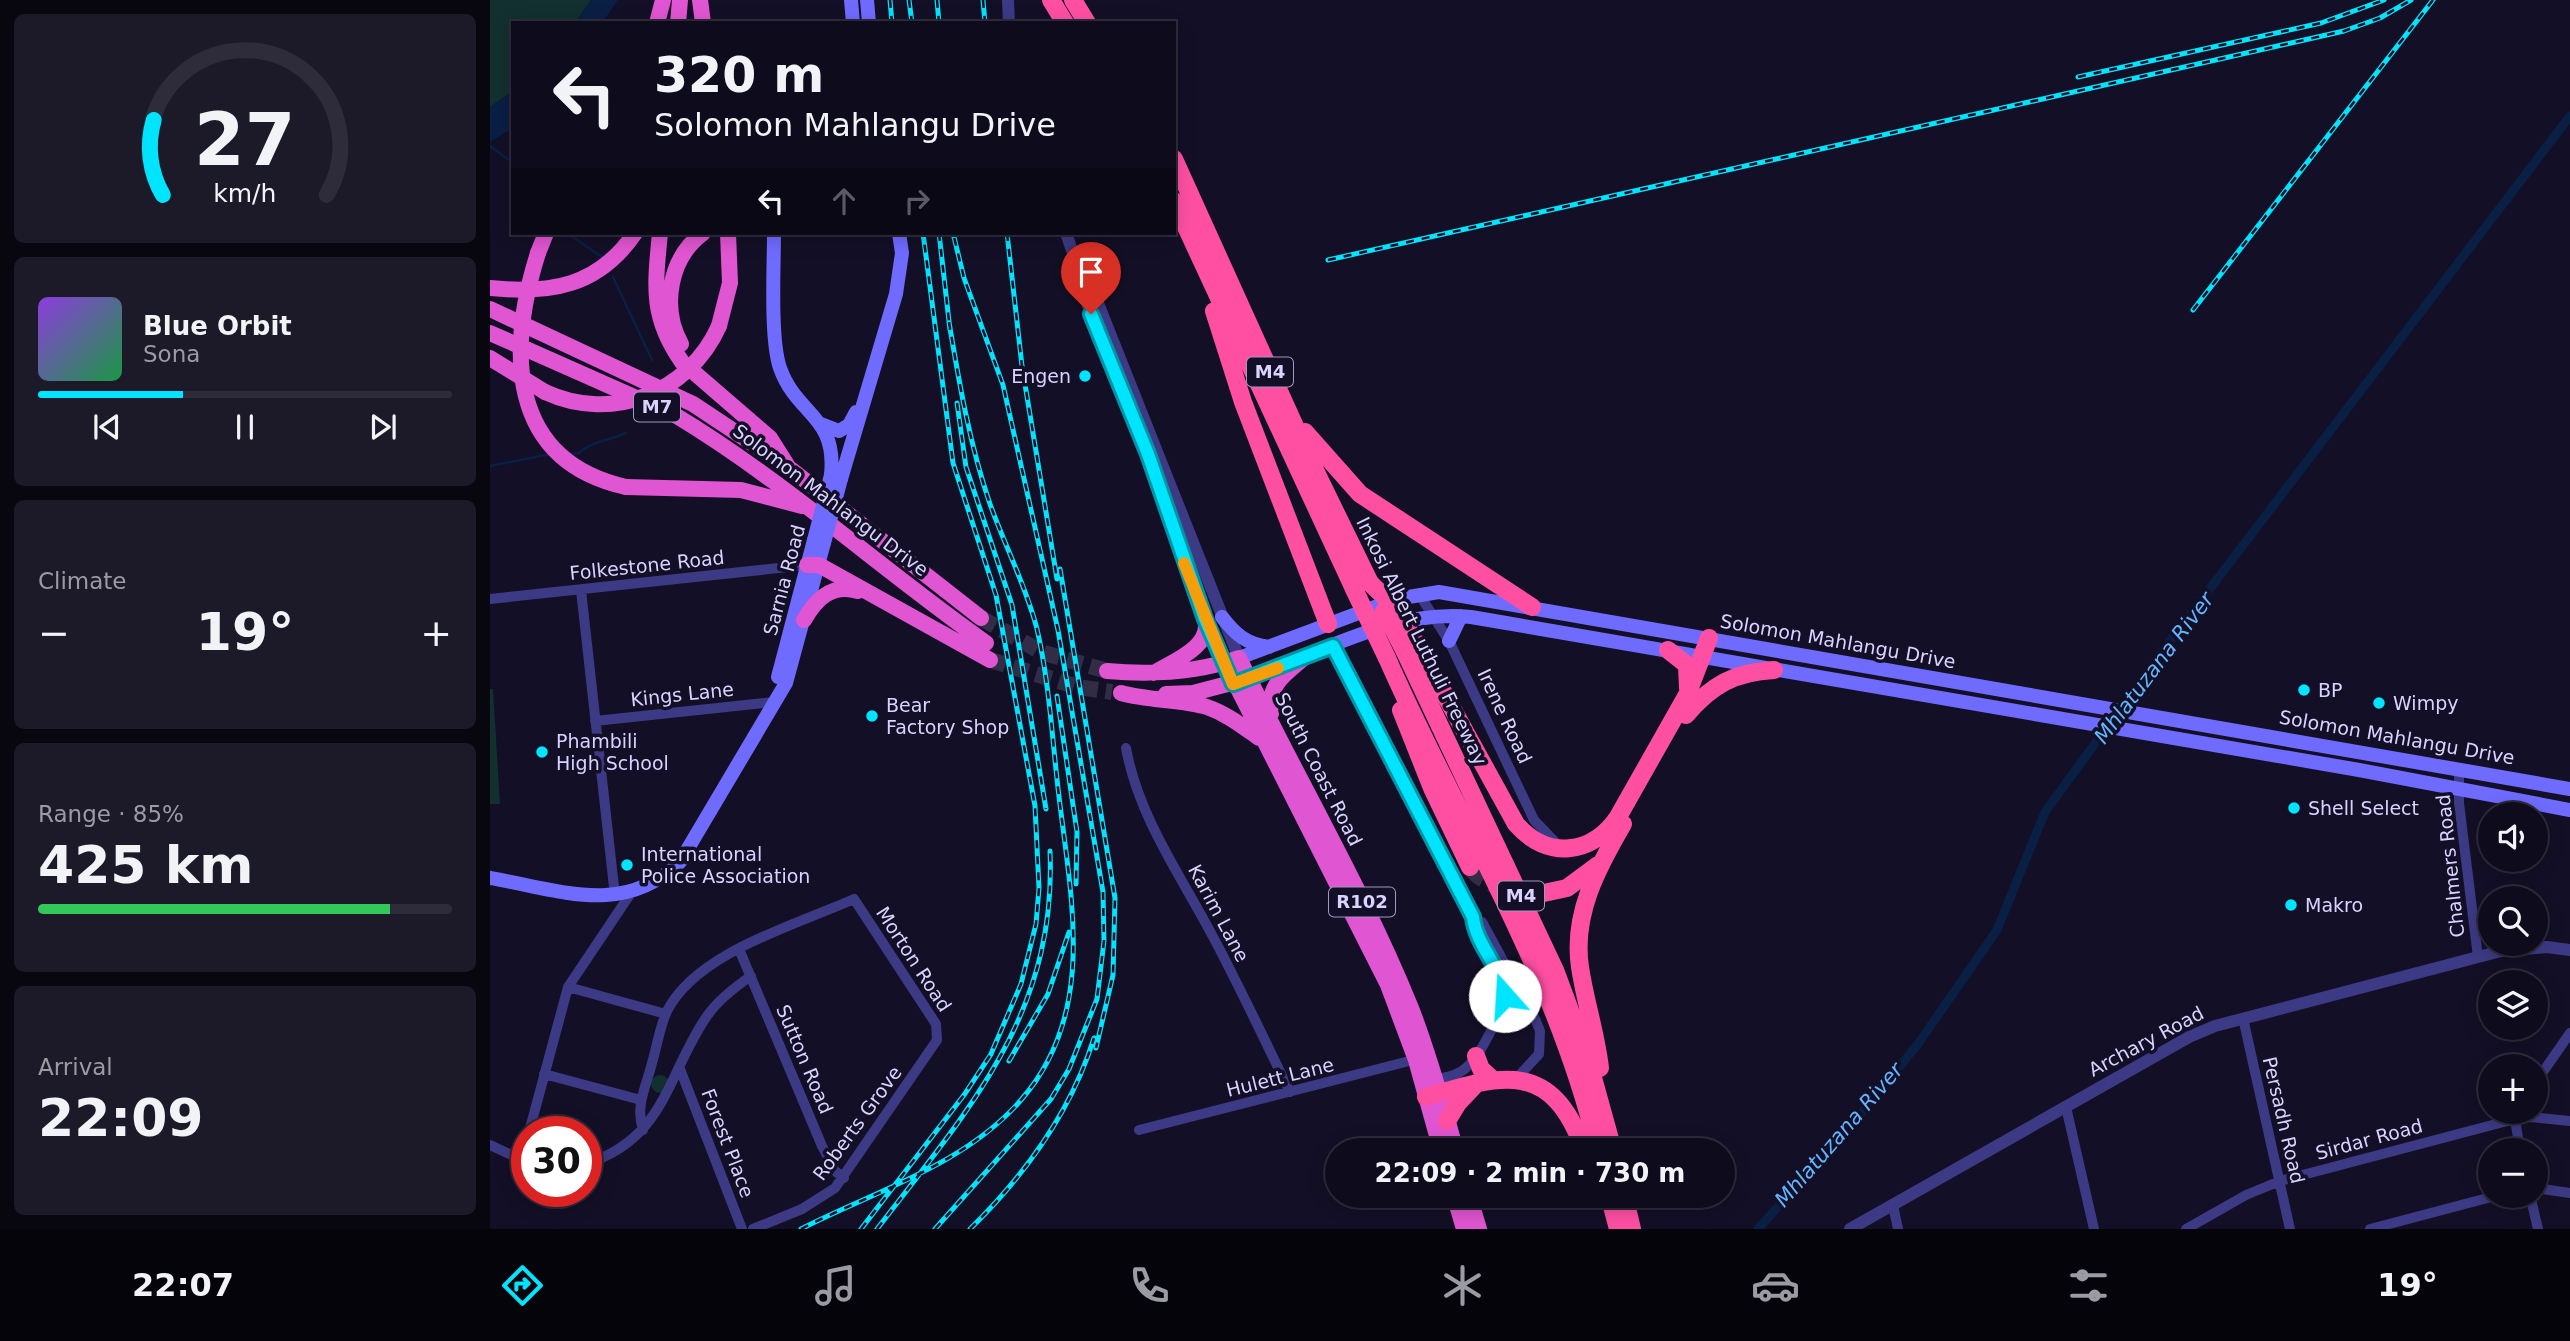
<!DOCTYPE html>
<meta charset="utf-8">
<style>
body{margin:0;font-family:"DejaVu Sans",sans-serif;background:#1c1929;color:#f1f3f6;height:100vh;display:flex;flex-direction:column;font-size:26px;white-space:nowrap}
*{box-sizing:border-box;margin:0}
p{font-size:23px;color:#9b9ba3}
.icon{flex:none;width:38px;height:38px;fill:none;stroke:currentColor;stroke-width:2;stroke-linecap:round;stroke-linejoin:round}
.map{position:relative;flex:1;overflow:hidden}
.sheet{display:flex;flex-direction:column;gap:14px;padding:14px;background:#08060f;width:490px}
.sheet>*{flex:none}
.guide{position:absolute;left:21px;top:21px;width:665px;height:214px;border-radius:0px;box-shadow:0 4px 18px #0003,0 0 0 2px #2e2b3b;background:#0e0b1c;color:#f1f3f6;overflow:hidden}
.controls{position:absolute;left:1988px;top:802px;display:grid;gap:14px}
.controls a{display:grid;place-items:center;width:70px;height:70px;border-radius:50%;background:#0e0b1c;box-shadow:0 4px 18px #0003,0 0 0 2px #2e2b3b;font-size:35px}
.speed{position:absolute;left:21px;top:1116px;display:flex;gap:14px;font-size:35px;font-weight:700;text-align:center}
.speed>*{display:grid;place-content:center;width:91px;height:91px;border-radius:50%;background:#0e0b1c;box-shadow:0 4px 18px #0003,0 0 0 2px #2e2b3b;line-height:1}
.speed .limit{border:10px solid #d22;background:#fff;color:#111}
.pin{position:absolute;display:grid;place-items:center;width:60px;height:60px;color:#fff;margin:-72px -30px;border-radius:50% 50% 50% 0;rotate:-45deg;box-shadow:0 0 7px #0007}
.pin .icon{rotate:45deg}
.me{position:absolute;width:77px;margin:-38px;rotate:341deg;stroke-linejoin:round;filter:drop-shadow(0 0 5px #0008)}
.turn{display:flex;align-items:center;gap:24px;height:147px;padding:0 28px;font-size:32px}
.turn .icon{width:91px;height:91px;stroke-width:2.5}
.turn b{display:block;font-size:49px;line-height:60px}
.lanes{display:flex;align-items:center;height:66px;padding:0 28px;background:#0003;justify-content:center;gap:35px;direction:ltr}
.lanes .off{opacity:.35}
.big{font-size:52px;font-weight:800;line-height:1.1}
.sheet .widget{flex:1;display:flex;flex-direction:column;justify-content:center;gap:10px;min-width:0;padding:0 24px;border-radius:10px;background:#1c1929}
.sheet .dial{align-items:center;gap:0}
.dial svg{height:182px;overflow:visible;fill:none;stroke:#2e2b3b;stroke-width:7;stroke-linecap:round;text-anchor:middle}
.dial text{fill:#f1f3f6;stroke:none}
.song{display:flex;align-items:center;gap:21px}
.cover{width:84px;height:84px;border-radius:10px;background:linear-gradient(135deg,hsl(270 70% 55%),hsl(140 70% 35%))}
.played{height:7px;border-radius:4px;background:linear-gradient(90deg,#00e5ff 35%,#2e2b3b 35%)}
.keys{display:flex;justify-content:space-around;direction:ltr}
.heat{display:flex;justify-content:space-between;align-items:center;font-size:38px;direction:ltr}
.charge{height:10px;border-radius:5px;background:linear-gradient(90deg,#34c759 85%,#2e2b3b 0)}
.trip{position:absolute;left:835px;top:1138px;width:410px;height:70px;border-radius:35px;background:#0e0b1c;box-shadow:0 4px 18px #0003,0 0 0 2px #2e2b3b;font-weight:800;line-height:70px;text-align:center}
.menu{display:flex;height:112px;justify-content:space-around;align-items:center;background:#06040b;color:#9b9ba3}
.menu .icon{width:49px;height:49px}
.menu .selected{color:#00e5ff}
.menu b{font-size:32px;color:#f1f3f6}
main{display:flex;flex:1;min-height:0}
.map>svg:first-child{display:block}
.green{fill:#12302f}
.water{fill:#0a1f44}
.lines{fill:none;stroke-linecap:round;stroke-linejoin:round}
.stream{stroke:#0a1f44;stroke-width:2.5}
.canal{stroke:#0a1f44;stroke-width:9}
.trunk-tunnel{stroke:#312d47;stroke-width:16;stroke-dasharray:16 8;stroke-linecap:butt}
.motorway-tunnel{stroke:#312d47;stroke-width:18;stroke-dasharray:18 9;stroke-linecap:butt}
.minor{stroke:#3d3a85;stroke-width:10}
.tertiary{stroke:#3d3a85;stroke-width:12}
.secondary{stroke:#6f6bff;stroke-width:14}
.trunk{stroke:#e055d1;stroke-width:16}
.motorway{stroke:#ff4fa3;stroke-width:18}
.rail-casing{stroke:#00e5ff;stroke-width:5}
.rail{stroke:#130f26;stroke-width:2.5;stroke-dasharray:8;stroke-linecap:butt}
.secondary-bridge{stroke:#6f6bff;stroke-width:14}
.trunk-bridge{stroke:#e055d1;stroke-width:16}
.motorway-bridge{stroke:#ff4fa3;stroke-width:18}
.route-casing{stroke:#0095a6;stroke-width:18}
.route{stroke:#00e5ff;stroke-width:12}
.slow{stroke:#f59e0b;stroke-width:12}
.poi-dot{fill:#00e5ff;stroke:#130f26;stroke-width:2.5}
.labels{text-anchor:middle;stroke-width:7;stroke-linejoin:round;paint-order:stroke}
.shield{fill:#130f26;stroke:#9e99be;stroke-width:2}
.shield-label{font-size:18px;font-weight:bold;fill:#d9d4ff}
.poi-label{font-size:19px;fill:#d9d4ff;stroke:#130f26;text-anchor:start}
.street-label{font-size:19px;fill:#d9d4ff;stroke:#130f26}
.water-label{font-size:21px;font-style:italic;fill:#62b6ff;stroke:#130f26}
</style>
<main>
<section class="sheet">
<div class="widget dial"><svg viewBox="0 0 100 80">
<path d="M14 69A42 42 0 1 1 86 69"/>
<path d="M14 69A42 42 0 0 1 10 36" stroke="#00e5ff"/>
<text x="50" y="56" font-size="32" font-weight="700">27</text>
<text x="50" y="72" font-size="11">km/h</text>
</svg></div>
<div class="widget">
<div class="song"><i class="cover"></i><div><b>Blue Orbit</b><p>Sona</p></div></div>
<div class="played"></div>
<div class="keys"><svg class="icon" aria-label="previous" viewBox="0 0 24 24"><path d="M18 5L8 12l10 7zM5 5v14"/></svg><svg class="icon" aria-label="pause" viewBox="0 0 24 24"><path d="M8 5v14M16 5v14"/></svg><svg class="icon" aria-label="next" viewBox="0 0 24 24"><path d="M6 5l10 7-10 7zM19 5v14"/></svg></div>
</div>
<div class="widget"><p>Climate</p>
<div class="heat"><a>−</a><b class="big">19°</b><a>+</a></div>
</div>
<div class="widget"><p>Range · 85%</p><b class="big">425 km</b><div class="charge"></div></div>
<div class="widget"><p>Arrival</p><b class="big">22:09</b></div>
</section>
<div class="map">
<svg width="2080" height="1229" viewBox="0 0 2080 1229">
<rect width="100%" height="100%" fill="#130f26"/>
<path class="green" d="M0 0H101L85 23H23V91L0 107Z
M0 689H3L10 804H0Z
M161 1084a9 9 0 1 1 18 0a9 9 0 1 1-18 0Z"/>
<path class="water" d="M101 0H128L112 23H85Z
M23 91V128L0 142V107Z"/>
<g class="lines">
<path class="stream" d="M0 146 23 163
M77 233 115 259
M123 277 162 360
M82 454 89 453C100 442 121 440 136 433
M0 466 61 454"/>
<path class="canal" d="M1268 1229 1364 1122 1428 1044 1507 930 1555 812 1674 649 2080 116"/>
<path class="trunk-tunnel" d="M491 618 551 652 617 671
M500 660 588 687 622 692"/>
<path class="motorway-tunnel" d="M980 867 989 876 1016 891"/>
<path class="minor" d="M91 590 125 896
M929 594 959 641 1044 820 1067 844
M0 599 317 565
M843 646 983 917C986 943 1007 961 1014 986 1019 1003 990 1055 977 1067 968 1076 955 1077 943 1080
M105 721 283 702
M636 748C648 815 689 873 721 933 749 985 774 1039 800 1092
M1969 771V803L1988 957
M983 917 992 922 1046 1021 1050 1031 1049 1054 1026 1079
M249 949 332 1146 345 1171 354 1178
M78 987 176 1014
M1753 1018 1800 1229
M190 1069 252 1229
M54 1074 151 1100
M2046 1082 2080 1033
M1576 1107 1604 1229
M2028 1111 2025 1119 2030 1150
M153 1130C145 1106 156 1087 162 1063 167 1046 170 1026 177 1011 207 952 306 925 364 899L446 1024 447 1040 345 1188 312 1209 263 1229
M649 1130 931 1058
M39 1132 78 987 141 893
M0 1145 37 1162
M31 1160 37 1139
M96 1164C176 1138 176 1076 217 1016 228 1000 245 987 261 976
M2046 1188 2080 1193
M2040 1195 2048 1229
M1403 1205 1408 1229
M1696 1229 1756 1195 1790 1181 2025 1119 2041 1117 2080 1121
M1880 1229 2009 1195"/>
<path class="tertiary" d="M518 0 519 23
M576 233 584 256V271L658 454 690 553 735 663
M584 256 592 263 749 658
M1360 1229 1699 1037 1725 1026 2011 951 2057 947 2080 950"/>
<path class="secondary" d="M361 0 363 23
M377 0 379 23
M284 233C284 266 280 339 290 368 307 416 347 415 341 475
M331 424 349 431 359 425 366 412
M351 479 406 294 412 253 409 233
M732 617C745 634 756 644 779 647
M959 641 971 616
M749 658 906 599 949 592 2080 789
M288 677 324 540
M759 678C831 653 903 609 981 617L1869 770 2080 810
M0 878C70 890 133 917 190 862L296 683 334 543"/>
<path class="trunk" d="M210 0 213 23
M167 23 173 0
M188 23 190 0
M170 233C165 285 160 317 192 362L280 438 297 465
M48 253 56 233
M0 288C60 294 108 287 145 233
M0 309 203 404 298 467 491 618
M229 326 240 283 238 233
M0 333 185 415C296 482 391 569 496 643
M191 344C171 308 179 258 213 233
M0 358 55 392
M136 487 251 490 312 506
M317 565H329L500 660
M314 620C326 599 342 583 368 591
M735 663 898 985 926 1060 951 1150
M617 671C663 675 706 673 749 658 805 775 872 887 921 1008 939 1054 952 1102 966 1150
M664 673C684 661 723 646 715 619
M631 693C659 701 692 699 717 707 737 714 752 726 769 738
M676 694 703 693 753 680
M781 714C777 685 794 675 814 658
M964 1195 974 1229
M979 1195 989 1229"/>
<path class="motorway" d="M561 0 575 23
M583 0 597 23
M684 159 822 464 880 583
M684 201 864 589
M724 311 753 402 838 624
M815 432 870 494 1042 607
M928 646 1026 824C1057 860 1102 855 1128 817L1197 695 1219 638
M1178 650 1197 665 1198 688
M915 652 1065 970 1097 1056 1123 1150
M897 658C969 822 1066 974 1108 1150
M911 710 942 788 980 867
M1196 715C1221 685 1245 672 1284 670
M1040 896 1077 888 1108 865
M986 1056 991 1069 1003 1080
M1110 1068C1106 1033 1095 1001 1090 967 1082 914 1108 867 1133 824
M936 1097C1013 1074 1062 1060 1094 1150
M957 1121 968 1103 985 1085
M1119 1195 1128 1229
M1134 1195 1142 1229"/>
<defs>
<path id="rail" d="M400 0 402 23
M419 0 422 23
M447 0 449 23
M493 0 495 23
M1588 77 1831 23 1894 0
M449 233 460 330
M517 233 532 366 567 579
M838 260 1854 31 1890 18 1921 0
M1703 310 1943 0
M467 403 476 467 522 605 556 809
M570 569 625 898 623 975 606 1048
M567 696 587 832 586 884
M519 1061 558 994 579 932
M311 1229C385 1191 475 1165 531 1100 609 1011 580 895 568 788 562 736 559 681 547 629 536 586 515 546 500 504 480 446 469 382 459 322
M371 1229 474 1095 501 1054 531 984 546 924 549 888 545 806 506 595 463 463 433 233
M387 1229C479 1109 567 1013 560 851
M445 1229 561 1099 579 1069 607 999 614 941 613 892 568 630 513 385 474 278 463 233
M480 1229C535 1175 581 1112 604 1038"/>
</defs>
<use href="#rail" class="rail-casing"/>
<use href="#rail" class="rail"/>
<path class="secondary-bridge" d="M324 540 341 475
M334 543 351 479"/>
<path class="trunk-bridge" d="M48 253C18 348 16 460 136 487
M55 392C122 423 199 393 229 326"/>
<path class="motorway-bridge" d="M880 583 903 605 928 646
M864 589 897 658
M894 611 915 652"/>
</g>
<g class="lines">
<defs>
<path id="route" d="M601 314 658 454 715 619 743 684 843 646 983 917C986 946 1012 967 1015 996"/>
</defs>
<use href="#route" class="route-casing"/>
<use href="#route" class="route"/>
<path class="slow" d="M694 563 743 684 788 668"/>
</g>
<g class="poi-dot">
<circle cx="595" cy="376" r="7"/>
<circle cx="1814" cy="690" r="7"/>
<circle cx="1889" cy="703" r="7"/>
<circle cx="382" cy="716" r="7"/>
<circle cx="52" cy="752" r="7"/>
<circle cx="1804" cy="808" r="7"/>
<circle cx="137" cy="865" r="7"/>
<circle cx="1801" cy="905" r="7"/>
</g>
<g class="labels">
<g class="shield">
<rect x="757" y="357.5" width="46" height="29" rx="5"/>
<rect x="144" y="392.5" width="46" height="29" rx="5"/>
<rect x="1008" y="881.5" width="46" height="29" rx="5"/>
<rect x="839" y="887.5" width="66" height="29" rx="5"/>
</g>
<g class="shield-label">
<text x="780" y="378">M4</text>
<text x="167" y="413">M7</text>
<text x="1031" y="902">M4</text>
<text x="872" y="908">R102</text>
</g>
<g class="poi-label">
<text x="581" y="383" text-anchor="end">Engen</text>
<text x="1828" y="697">BP</text>
<text x="1903" y="710">Wimpy</text>
<text x="396" y="712">Bear<tspan x="396" dy="22">Factory Shop</tspan></text>
<text x="66" y="748">Phambili<tspan x="66" dy="22">High School</tspan></text>
<text x="1818" y="815">Shell Select</text>
<text x="151" y="861">International<tspan x="151" dy="22">Police Association</tspan></text>
<text x="1815" y="912">Makro</text>
</g>
<g class="street-label">
<text transform="translate(341 500) rotate(37)" y="7">Solomon Mahlangu Drive</text>
<text transform="translate(157 565) rotate(-6)" y="7">Folkestone Road</text>
<text transform="translate(294 580) rotate(-75)" y="7">Sarnia Road</text>
<text transform="translate(932 641) rotate(64)" y="7">Inkosi Albert Luthuli Freeway</text>
<text transform="translate(1348 641) rotate(10)" y="7">Solomon Mahlangu Drive</text>
<text transform="translate(192 694) rotate(-6)" y="7">Kings Lane</text>
<text transform="translate(1015 716) rotate(65)" y="7">Irene Road</text>
<text transform="translate(1907 737) rotate(10)" y="7">Solomon Mahlangu Drive</text>
<text transform="translate(829 769) rotate(63)" y="7">South Coast Road</text>
<text transform="translate(1960 866) rotate(-96)" y="7">Chalmers Road</text>
<text transform="translate(729 913) rotate(62)" y="7">Karim Lane</text>
<text transform="translate(424 959) rotate(57)" y="7">Morton Road</text>
<text transform="translate(1656 1041) rotate(-28)" y="7">Archary Road</text>
<text transform="translate(315 1059) rotate(67)" y="7">Sutton Road</text>
<text transform="translate(790 1077) rotate(-14)" y="7">Hulett Lane</text>
<text transform="translate(1794 1120) rotate(77)" y="7">Persadh Road</text>
<text transform="translate(367 1123) rotate(-54)" y="7">Roberts Grove</text>
<text transform="translate(1879 1139) rotate(-15)" y="7">Sirdar Road</text>
<text transform="translate(238 1143) rotate(69)" y="7">Forest Place</text>
</g>
<g class="water-label">
<text transform="translate(1664 668) rotate(-53)" y="7">Mhlatuzana River</text>
<text transform="translate(1349 1135) rotate(-49)" y="7">Mhlatuzana River</text>
</g>
</g>
</svg>
<div class="controls">
<a><svg class="icon" aria-label="sound" viewBox="0 0 24 24"><path d="M4 9h4l5-4v14l-5-4H4zM17 9q2 3 0 6"/></svg></a>
<a><svg class="icon" aria-label="search" viewBox="0 0 24 24"><circle cx="10" cy="10" r="6"/><path d="M15 15l6 6"/></svg></a>
<a><svg class="icon" aria-label="layers" viewBox="0 0 24 24"><path d="M12 4l9 5-9 5-9-5zM3 14l9 5 9-5"/></svg></a>
<a>+</a>
<a>−</a>
</div>
<div class="speed"><div class="limit">30</div></div>
<div class="pin" style="left:601px;top:314px;background:#d93025"><svg class="icon" aria-label="arrive" viewBox="0 0 24 24"><path d="M6 21V4h12l-3 4 3 4H6"/></svg></div>
<svg class="me" style="left:1015px;top:996px" viewBox="-20 -20 40 40"><circle r="19" fill="#fff"/><path d="M0-13L10 11 0 6-10 11z" fill="#00e5ff"/></svg>
<div class="trip">22:09 · 2 min · 730 m</div>
<div class="guide">
<div class="turn"><svg class="icon" aria-label="left" viewBox="0 0 24 24"><path d="M17 20v-9H6M10 6l-5 5 5 5"/></svg><div><b>320 m</b>Solomon Mahlangu Drive</div></div>
<div class="lanes"><svg class="icon" aria-label="left" viewBox="0 0 24 24"><path d="M17 20v-9H6M10 6l-5 5 5 5"/></svg><svg class="icon off" aria-label="ahead" viewBox="0 0 24 24"><path d="M12 20V5M6 11l6-6 6 6"/></svg><svg class="icon off" aria-label="right" viewBox="0 0 24 24"><path d="M7 20v-9h11M14 6l5 5-5 5"/></svg></div>
</div>
</div>
</main>
<nav class="menu">
<b>22:07</b>
<svg class="icon selected" aria-label="directions" viewBox="0 0 24 24"><path d="M12 3l9 9-9 9-9-9zM9 14v-3h6M13 9l2 2-2 2"/></svg>
<svg class="icon" aria-label="music" viewBox="0 0 24 24"><path d="M9 18V5l10-2v13"/><circle cx="6" cy="18" r="3"/><circle cx="16" cy="16" r="3"/></svg>
<svg class="icon" aria-label="phone" viewBox="0 0 24 24"><path d="M5 4h4l2 5-3 2q2 4 5 5l2-3 5 2v4C11 20 4 13 5 4z"/></svg>
<svg class="icon" aria-label="climate" viewBox="0 0 24 24"><path d="M12 3v18M4 7l16 10M4 17L20 7"/></svg>
<svg class="icon" aria-label="car" viewBox="0 0 24 24"><path d="M5 17H2v-5l4-1 3-4h7l3 4 3 1v5h-3M9 17h6M6 11h13"/><circle cx="7" cy="17" r="2"/><circle cx="17" cy="17" r="2"/></svg>
<svg class="icon" aria-label="filters" viewBox="0 0 24 24"><path d="M4 7h16M4 17h16"/><circle cx="9" cy="7" r="2"/><circle cx="15" cy="17" r="2"/></svg>
<b>19°</b>
</nav>
